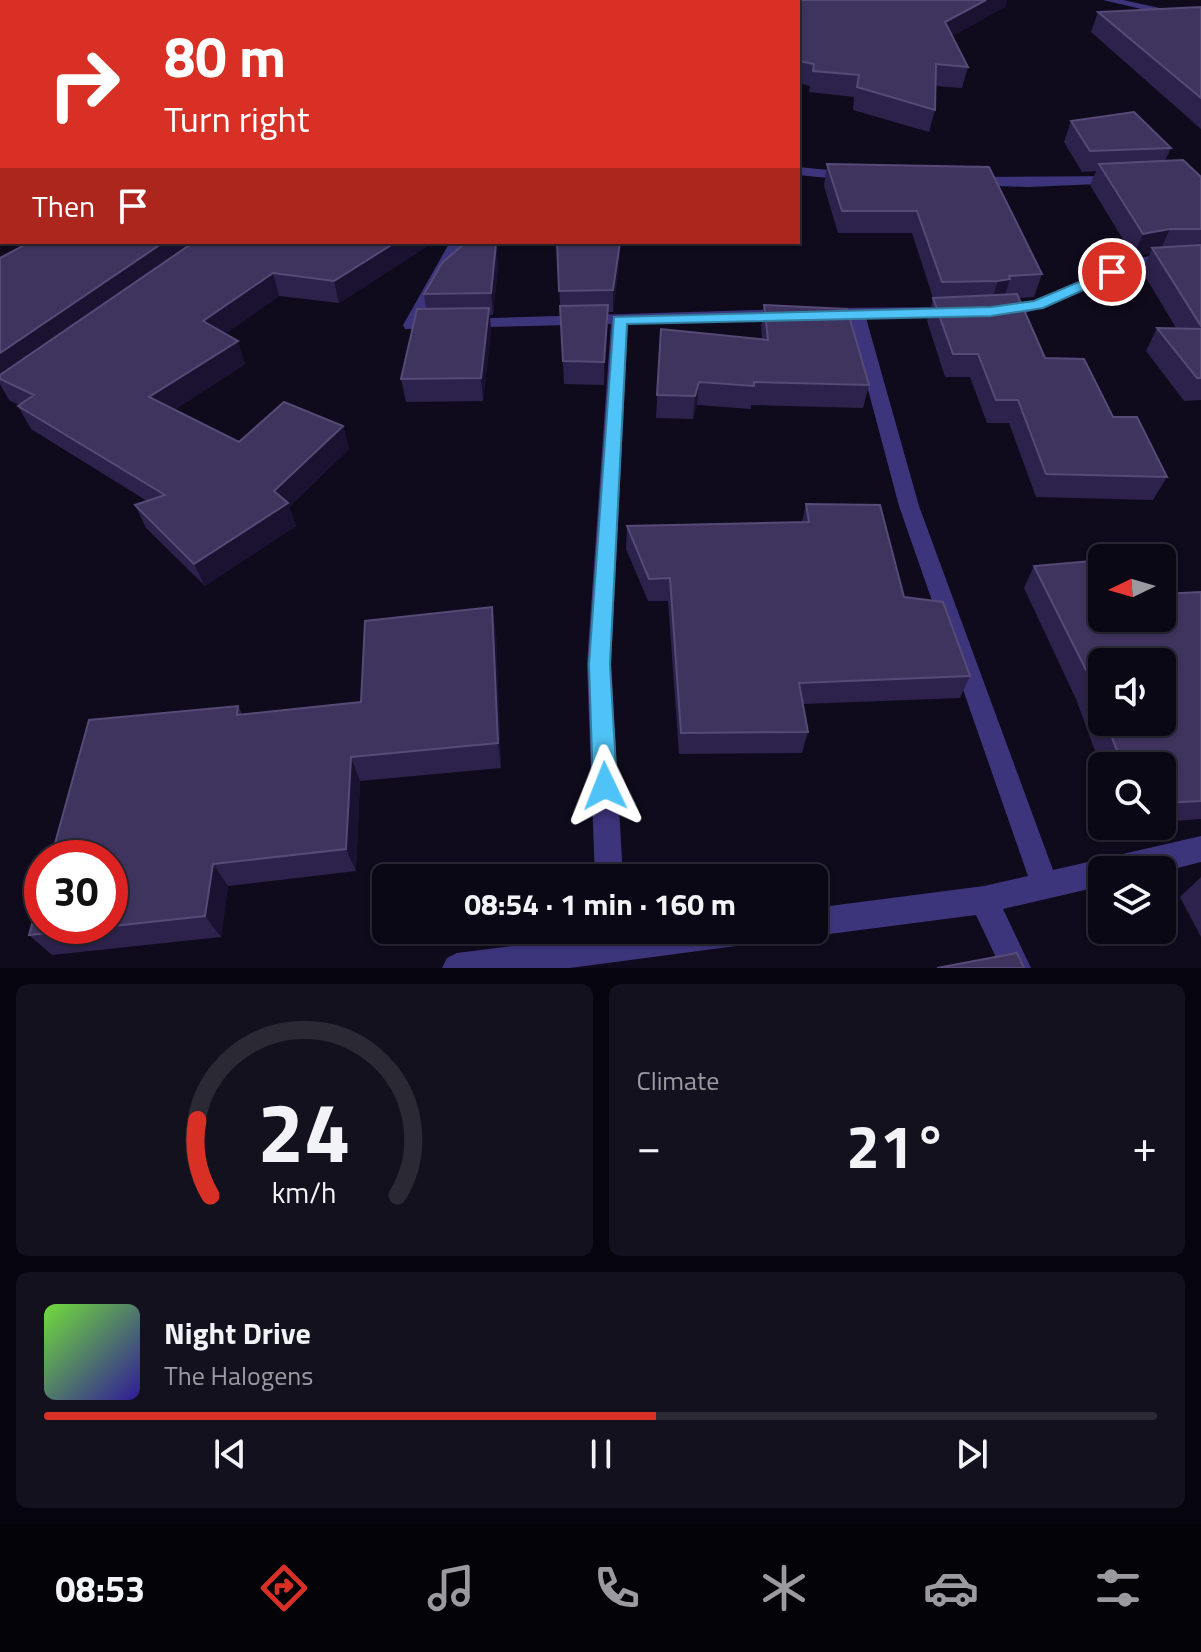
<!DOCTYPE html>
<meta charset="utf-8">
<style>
body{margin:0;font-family:"Titillium Web",sans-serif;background:#14111e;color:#f1f3f6;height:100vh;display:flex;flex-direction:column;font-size:30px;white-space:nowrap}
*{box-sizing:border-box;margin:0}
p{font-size:26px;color:#9a9aa0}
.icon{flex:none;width:44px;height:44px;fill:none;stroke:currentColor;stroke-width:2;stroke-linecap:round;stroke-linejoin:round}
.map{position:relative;height:968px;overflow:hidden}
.drawer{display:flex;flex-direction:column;gap:16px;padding:16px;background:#06040c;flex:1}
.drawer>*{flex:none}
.hud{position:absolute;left:0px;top:0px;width:800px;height:244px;box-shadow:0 2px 6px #0004,0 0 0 2px #2b2934;background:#d93025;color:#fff;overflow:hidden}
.needle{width:52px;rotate:265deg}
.fabs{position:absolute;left:1088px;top:544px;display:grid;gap:16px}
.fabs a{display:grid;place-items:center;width:88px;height:88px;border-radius:12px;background:#0b0815;box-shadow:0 2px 6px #0004,0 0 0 2px #2b2934;font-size:40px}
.speed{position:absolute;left:24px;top:840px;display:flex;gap:16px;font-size:40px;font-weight:700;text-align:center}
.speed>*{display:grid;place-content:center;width:104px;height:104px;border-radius:50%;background:#0b0815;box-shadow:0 2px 6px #0004,0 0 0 2px #2b2934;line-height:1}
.speed .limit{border:12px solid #d22;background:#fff;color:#111}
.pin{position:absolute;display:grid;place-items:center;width:68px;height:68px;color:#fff;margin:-34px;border:4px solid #fff;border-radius:50%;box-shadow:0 2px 8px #0007}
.me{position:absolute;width:88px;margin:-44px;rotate:358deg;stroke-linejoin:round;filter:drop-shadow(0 0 6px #0008)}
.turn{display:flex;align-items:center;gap:28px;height:168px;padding:0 32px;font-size:36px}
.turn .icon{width:104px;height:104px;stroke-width:2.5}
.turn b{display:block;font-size:56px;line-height:68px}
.then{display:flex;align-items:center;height:76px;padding:0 32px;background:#0003;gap:16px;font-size:30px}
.big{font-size:60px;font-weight:700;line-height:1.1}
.drawer .card{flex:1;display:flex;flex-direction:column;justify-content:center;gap:12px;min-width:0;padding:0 28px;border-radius:12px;background:#14111e}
.drawer .dial{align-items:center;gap:0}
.dial svg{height:208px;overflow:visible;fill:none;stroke:#2b2934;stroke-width:7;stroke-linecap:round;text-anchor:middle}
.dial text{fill:#f1f3f6;stroke:none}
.song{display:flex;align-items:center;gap:24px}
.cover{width:96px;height:96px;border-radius:12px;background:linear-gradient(135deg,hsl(100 70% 55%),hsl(250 70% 35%))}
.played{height:8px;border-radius:4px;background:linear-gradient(90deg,#d93025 55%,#2b2934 55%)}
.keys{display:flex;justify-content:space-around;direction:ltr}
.heat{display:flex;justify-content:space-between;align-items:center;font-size:44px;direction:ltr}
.drawer .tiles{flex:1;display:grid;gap:16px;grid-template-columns:1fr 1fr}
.card:last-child{grid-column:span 2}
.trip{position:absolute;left:372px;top:864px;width:456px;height:80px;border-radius:12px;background:#0b0815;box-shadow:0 2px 6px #0004,0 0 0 2px #2b2934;font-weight:700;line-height:80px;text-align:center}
.menu{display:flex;height:128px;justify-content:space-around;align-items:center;background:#040308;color:#9a9aa0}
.menu .icon{width:56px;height:56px}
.menu .current{color:#d93025}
.menu b{font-size:36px;color:#f1f3f6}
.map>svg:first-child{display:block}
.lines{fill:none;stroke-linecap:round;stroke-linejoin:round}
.minor{fill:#3d357c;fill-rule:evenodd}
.wall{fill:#2d224b;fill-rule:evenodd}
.shaded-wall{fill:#1a1230}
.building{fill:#3f345e;stroke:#564a77;stroke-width:2}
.route{fill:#4fc3f7;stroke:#337fa1;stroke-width:2}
</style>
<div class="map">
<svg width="1201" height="968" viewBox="0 0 1201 968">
<rect width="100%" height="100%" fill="#0f0b1c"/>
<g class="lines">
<path class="minor" d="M1103 0H1123L1201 17V23Z
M0 105H2V113H0Z
M798 167 850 172 857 176 850 180 798 175Z
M1118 176 1123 177V183L1028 187 970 185 963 181 970 177Z
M450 242H466L423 320 791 309 799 314 791 319 628 324 611 664 623 878H595L587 664 611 324 405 329 403 325Z
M1201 253V263C1180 263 1160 263 1139 267 1110 274 1015 333 990 310L998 305 1035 300 1126 261 1160 254Z
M954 307 962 312 960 316 866 318 919 506 1053 870 1201 836V862L1162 872 1102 870V886L1003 909 1031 968H1001L976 915 814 936 803 930H814V908L984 886 1028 876 899 506 849 318H823L815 313 823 308Z
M639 930H765L761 940 751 944 570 968H442L447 958 457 953Z"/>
</g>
<path class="wall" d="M0 0H274V2H2V89H0Z
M791 0H1007L1005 7 952 36 968 67 962 88 935 86V110L929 132 853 110 854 97 809 92 810 86 798 83V2Z
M1201 7V129L1091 32 1098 12Z
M1071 121 1171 148 1165 161 1201 177V400L1184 401 1146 351 1157 328H1176L1142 271 1150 253 1133 256 1090 185 1096 171 1082 172 1064 142Z
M827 164 1042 274 1034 297 1019 298 1045 358 1113 417 1167 477 1153 500 1036 497 1009 423H987L970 377H945L927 321 933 298 912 233H838L824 186Z
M434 242 339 303 279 296 225 334 245 364 174 410 239 442 343 426 349 449 289 507 296 526 205 586 146 528 135 505 147 501 31 429 18 406 19 405 9 400 0 384V258Z
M557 242H620L619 265 613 312H608L604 385 564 384Z
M496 244 498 266 493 315H490L491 330 483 401 406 402 401 379 426 309 424 294Z
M764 305 869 385 863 408 751 405V409L697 405 693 419 656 418 661 329 762 339 761 328Z
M806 504 904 597 970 676 960 698 803 704 808 732 802 753 679 754 668 601H648L626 549 627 526 802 522Z
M1034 566 1102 618 1201 592V819L1162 822V766H1102V770L1076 699 1024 588ZM1102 662 1162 722H1102Z
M492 607 496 634 501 768 360 781 356 871 228 886 221 937 52 955 29 935 238 706 242 714 361 702Z
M1201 877V937L1180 897Z"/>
<path class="shaded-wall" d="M617 0H636L635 2H614Z
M986 0H1007L1005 7 940 43 945 22Z
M1170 229 1160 251 1152 248 1150 253 1133 256 1143 234Z
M164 242H204L0 379V353Z
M396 242H434L339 303 334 281Z
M620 242 619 265 613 312V290Z
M496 244 498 266 493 315 491 293Z
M273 273 279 296 211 344 203 321Z
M1010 279 1003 301 991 303 998 281Z
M608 305V328L604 385V362Z
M489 308 491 330 483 401 481 378Z
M238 341 245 364 158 420 149 397Z
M699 382 697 405 693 419 695 396Z
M343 426 349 449 289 507 296 526 205 586 194 564Z
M492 607 496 634 501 768 498 743Z
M351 757 360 781 356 871 346 849Z
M213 864 228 886 221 937 205 916Z"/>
<path class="building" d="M0 0H235L234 2H2V70H0Z
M326 0H540L536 2H326Z
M549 0H617L614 2H548Z
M791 0H986L945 22 968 67 936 64 935 110 857 87 859 75 813 71 814 64 798 61V2H789Z
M1201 7V98L1098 12Z
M1134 112 1171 148 1090 151 1071 121Z
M1183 160 1201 177V229H1170L1143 234 1099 164Z
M827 164 989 167 1042 274 1009 276 1010 279 998 281 942 282 917 211H842Z
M30 242H164L0 353V258Z
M194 242H396L334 281 273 273 203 321 238 341 149 397 239 442 284 402 343 426 274 491 288 503 194 564 135 505 165 495 18 406 34 395 0 379V375Z
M557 242H620L613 290 559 291Z
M465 243 496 244 491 293 424 294 442 263Z
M1201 245V326L1152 248Z
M1017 294 1045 358 1084 359 1113 417H1137L1167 477 1046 474 1018 400H996L978 354H953L933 298Z
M608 305 604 362 563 361 560 306Z
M764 305 847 309 869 385 754 382V386L699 382 695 396 657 395 661 329 768 340Z
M489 308 481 378 401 379 417 309Z
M1157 328 1201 329V378H1197Z
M806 504 880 505 904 597 943 602 970 676 799 683 808 732 681 733 670 578 649 579 627 526 809 522Z
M1102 560V618H1162V594L1201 592V801L1162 803V766H1123L1106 722H1162V662H1102V711L1090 678 1034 566Z
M492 607 498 743 351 757 346 849 213 864 205 916 29 935 42 889V926H110V858H51L89 720 238 706 237 715 361 702 365 621Z
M1017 953 1024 968H937Z"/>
<path class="route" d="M1112 268 1119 272 1117 275 1043 308 991 316 627 324 610 664 617 786 613 794 605 797 596 794 593 786 589 664 614 317 991 307 1034 301Z"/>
</svg>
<div class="fabs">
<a><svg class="needle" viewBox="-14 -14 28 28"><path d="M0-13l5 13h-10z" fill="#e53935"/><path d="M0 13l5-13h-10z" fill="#9a9aa0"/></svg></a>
<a><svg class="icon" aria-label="sound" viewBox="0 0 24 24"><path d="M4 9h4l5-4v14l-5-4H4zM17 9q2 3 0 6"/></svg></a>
<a><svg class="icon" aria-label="search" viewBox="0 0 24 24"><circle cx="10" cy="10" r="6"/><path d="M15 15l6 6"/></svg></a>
<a><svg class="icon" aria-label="layers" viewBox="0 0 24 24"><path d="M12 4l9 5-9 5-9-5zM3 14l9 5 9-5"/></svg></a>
</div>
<div class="speed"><div class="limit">30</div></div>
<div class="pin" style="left:1112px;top:272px;background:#d93025"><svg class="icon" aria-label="arrive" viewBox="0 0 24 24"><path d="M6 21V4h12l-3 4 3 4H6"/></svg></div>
<svg class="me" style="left:605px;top:786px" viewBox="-20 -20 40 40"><path d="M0-17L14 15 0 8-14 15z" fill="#4fc3f7" stroke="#fff" stroke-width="4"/></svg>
<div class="trip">08:54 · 1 min · 160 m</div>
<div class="hud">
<div class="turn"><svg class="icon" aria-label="right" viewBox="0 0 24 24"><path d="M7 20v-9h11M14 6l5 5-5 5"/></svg><div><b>80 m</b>Turn right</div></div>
<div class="then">Then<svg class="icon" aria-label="arrive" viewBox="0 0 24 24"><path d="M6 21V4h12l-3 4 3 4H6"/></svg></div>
</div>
</div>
<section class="drawer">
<div class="tiles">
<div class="card dial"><svg viewBox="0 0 100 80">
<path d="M14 69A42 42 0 1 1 86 69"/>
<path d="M14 69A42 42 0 0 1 9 40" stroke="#d93025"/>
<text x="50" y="56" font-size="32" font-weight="700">24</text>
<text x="50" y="72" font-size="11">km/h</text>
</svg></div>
<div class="card"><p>Climate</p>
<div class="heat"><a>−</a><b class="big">21°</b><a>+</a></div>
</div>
<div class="card">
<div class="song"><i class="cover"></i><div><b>Night Drive</b><p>The Halogens</p></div></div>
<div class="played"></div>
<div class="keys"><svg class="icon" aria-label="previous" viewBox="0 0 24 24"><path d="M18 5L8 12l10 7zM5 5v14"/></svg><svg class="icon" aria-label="pause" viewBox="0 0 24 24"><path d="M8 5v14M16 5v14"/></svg><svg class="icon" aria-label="next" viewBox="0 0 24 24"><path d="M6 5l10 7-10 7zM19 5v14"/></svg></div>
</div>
</div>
</section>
<nav class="menu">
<b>08:53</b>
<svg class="icon current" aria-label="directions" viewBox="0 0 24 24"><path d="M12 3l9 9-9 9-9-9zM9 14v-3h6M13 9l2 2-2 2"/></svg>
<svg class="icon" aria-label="music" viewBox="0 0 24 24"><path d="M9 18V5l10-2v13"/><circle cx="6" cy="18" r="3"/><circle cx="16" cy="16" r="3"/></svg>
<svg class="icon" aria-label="phone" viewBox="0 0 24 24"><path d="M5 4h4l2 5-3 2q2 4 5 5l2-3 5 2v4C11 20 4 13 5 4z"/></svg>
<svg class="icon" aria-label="climate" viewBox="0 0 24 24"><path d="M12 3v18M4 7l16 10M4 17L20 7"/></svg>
<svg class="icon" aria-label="car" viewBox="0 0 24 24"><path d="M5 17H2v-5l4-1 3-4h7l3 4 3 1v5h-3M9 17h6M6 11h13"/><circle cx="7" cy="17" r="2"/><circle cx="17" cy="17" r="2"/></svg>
<svg class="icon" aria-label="filters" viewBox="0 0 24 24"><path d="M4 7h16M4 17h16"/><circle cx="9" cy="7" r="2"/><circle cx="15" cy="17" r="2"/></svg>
</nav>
